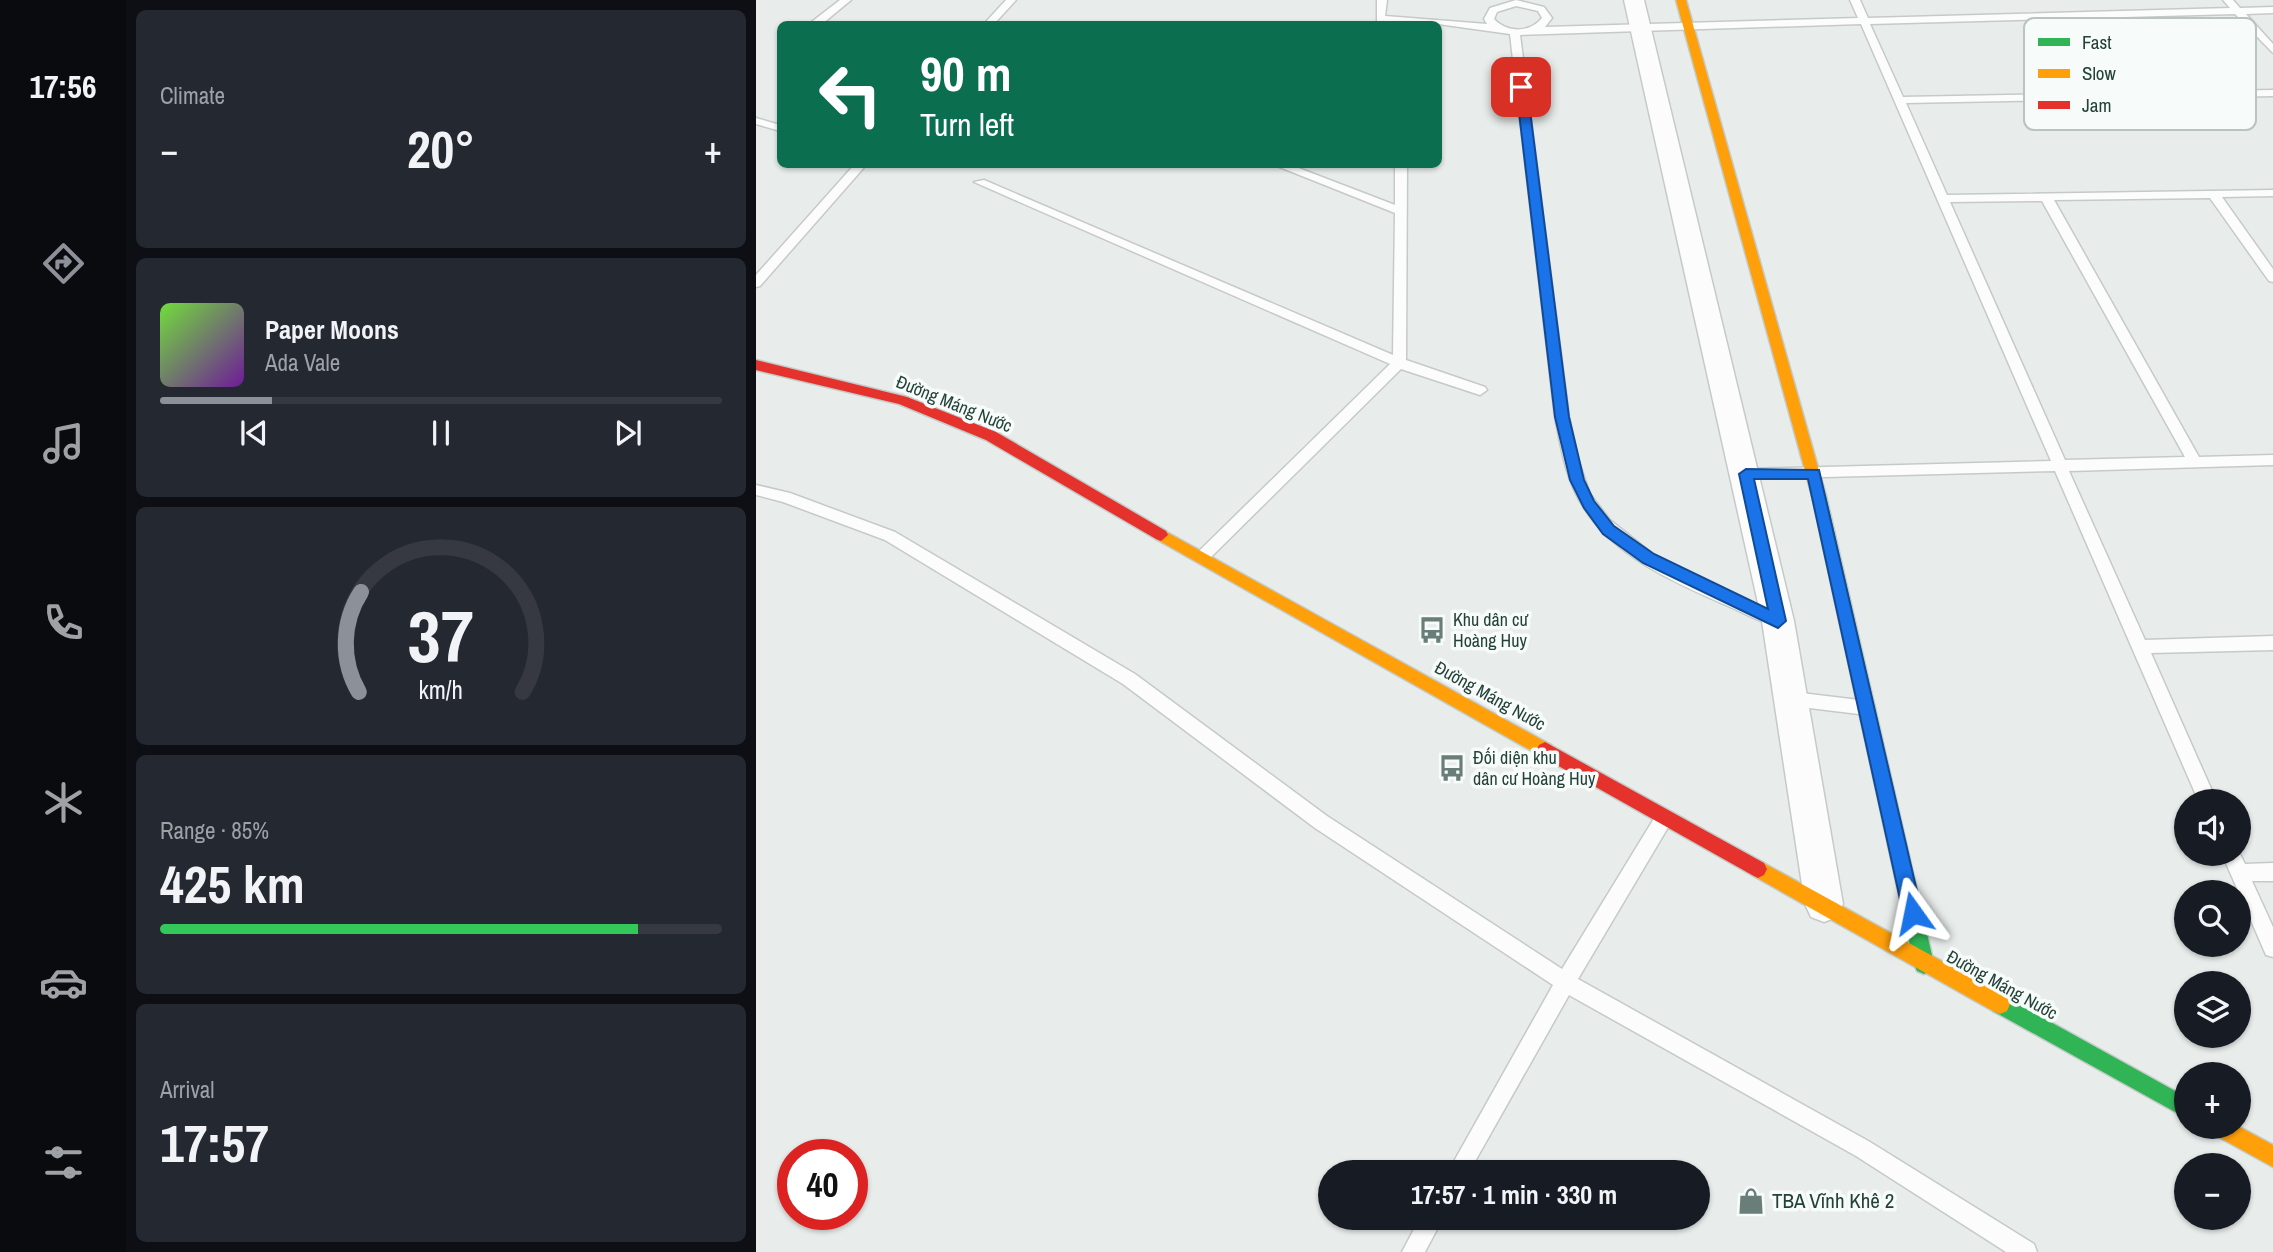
<!DOCTYPE html>
<meta charset="utf-8">
<style>
body{margin:0;font-family:"Archivo Narrow",sans-serif;background:#242831;color:#f1f3f6;height:100vh;display:flex;flex-direction:column;font-size:26px;white-space:nowrap}
*{box-sizing:border-box;margin:0}
p{font-size:23px;color:#9ea1a6}
.icon{flex:none;width:38px;height:38px;fill:none;stroke:currentColor;stroke-width:2;stroke-linecap:round;stroke-linejoin:round}
.map{position:relative;flex:1;overflow:hidden}
.panel{display:flex;flex-direction:column;gap:10px;padding:10px;background:#0d0f14;width:630px}
.panel>*{flex:none}
.guide{position:absolute;left:21px;top:21px;width:665px;height:147px;border-radius:10px;box-shadow:0 2px 5px #0004;background:#0b6e4f;color:#fff;overflow:hidden}
.controls{position:absolute;left:1418px;top:789px;display:grid;gap:14px}
.controls a{display:grid;place-items:center;width:77px;height:77px;border-radius:50%;background:#171b24;box-shadow:0 2px 5px #0004;font-size:35px}
.speed{position:absolute;left:21px;top:1139px;display:flex;gap:14px;font-size:35px;font-weight:700;text-align:center}
.speed>*{display:grid;place-content:center;width:91px;height:91px;border-radius:50%;background:#171b24;box-shadow:0 2px 5px #0004;line-height:1}
.speed .limit{border:10px solid #d22;background:#fff;color:#111}
.pin{position:absolute;display:grid;place-items:center;width:60px;height:60px;color:#fff;margin:-30px;border-radius:14px;box-shadow:0 4px 10px #0006}
.me{position:absolute;width:77px;margin:-38px;rotate:348deg;stroke-linejoin:round;filter:drop-shadow(0 0 5px #0008)}
.turn{display:flex;align-items:center;gap:24px;height:147px;padding:0 28px;font-size:32px}
.turn .icon{width:91px;height:91px;stroke-width:2.5}
.turn b{display:block;font-size:49px;line-height:60px}
.big{font-size:52px;font-weight:700;line-height:1.1}
.panel .tile{flex:1;display:flex;flex-direction:column;justify-content:center;gap:10px;min-width:0;padding:0 24px;border-radius:10px;background:#242831}
.panel .dial{align-items:center;gap:0}
.dial svg{height:182px;overflow:visible;fill:none;stroke:#363941;stroke-width:7;stroke-linecap:round;text-anchor:middle}
.dial text{fill:#f1f3f6;stroke:none}
.song{display:flex;align-items:center;gap:21px}
.cover{width:84px;height:84px;border-radius:10px;background:linear-gradient(135deg,hsl(100 70% 55%),hsl(280 70% 35%))}
.played{height:7px;border-radius:4px;background:linear-gradient(90deg,#8c9099 20%,#363941 20%)}
.keys{display:flex;justify-content:space-around;direction:ltr}
.heat{display:flex;justify-content:space-between;align-items:center;font-size:38px;direction:ltr}
.charge{height:10px;border-radius:5px;background:linear-gradient(90deg,#34c759 85%,#363941 0)}
.trip{position:absolute;left:562px;top:1160px;width:392px;height:70px;border-radius:35px;background:#171b24;box-shadow:0 2px 5px #0004;font-weight:700;line-height:70px;text-align:center}
main{display:flex;flex:1;min-height:0}
.dock{display:flex;flex-direction:column;width:126px;justify-content:space-around;align-items:center;background:#090b0e;color:#9ea1a6}
.dock .icon{width:49px;height:49px}
.dock .selected{color:#8c9099}
.dock b{font-size:32px;color:#f1f3f6}
.map>svg:first-child{display:block}
.lines{fill:none;stroke-linecap:round;stroke-linejoin:round}
.lane-casing{stroke:#c5cac8;stroke-width:3}
.street-casing{stroke:#c5cac8;stroke-width:3}
.fast-casing{stroke:#c3cbc8;stroke-width:3}
.slow-casing{stroke:#c3cbc8;stroke-width:3}
.jam-casing{stroke:#c3cbc8;stroke-width:3}
.lane{fill:#fcfcfc;fill-rule:evenodd}
.street{fill:#fcfcfc;fill-rule:evenodd}
.fast{fill:#30b455;fill-rule:evenodd}
.slow{fill:#ff9f0a;fill-rule:evenodd}
.jam{fill:#e5322d;fill-rule:evenodd}
.route{fill:#1a73e8;stroke:#114b97;stroke-width:2}
.labels{text-anchor:middle;stroke-width:7;stroke-linejoin:round;paint-order:stroke}
.street-label{font-size:18px;fill:#24423a;stroke:#f7fbf9}
.poi-label{font-size:18px;fill:#24423a;stroke:#f7fbf9;text-anchor:start}
.near-poi-label{font-size:21px;fill:#24423a;stroke:#f7fbf9;text-anchor:start}
.key{fill:#f7fbf9;stroke:#b8c4c0;stroke-width:2}
.key-label{font-size:19px;fill:#24423a}
</style>
<main>
<nav class="dock">
<b>17:56</b>
<svg class="icon selected" aria-label="directions" viewBox="0 0 24 24"><path d="M12 3l9 9-9 9-9-9zM9 14v-3h6M13 9l2 2-2 2"/></svg>
<svg class="icon" aria-label="music" viewBox="0 0 24 24"><path d="M9 18V5l10-2v13"/><circle cx="6" cy="18" r="3"/><circle cx="16" cy="16" r="3"/></svg>
<svg class="icon" aria-label="phone" viewBox="0 0 24 24"><path d="M5 4h4l2 5-3 2q2 4 5 5l2-3 5 2v4C11 20 4 13 5 4z"/></svg>
<svg class="icon" aria-label="climate" viewBox="0 0 24 24"><path d="M12 3v18M4 7l16 10M4 17L20 7"/></svg>
<svg class="icon" aria-label="car" viewBox="0 0 24 24"><path d="M5 17H2v-5l4-1 3-4h7l3 4 3 1v5h-3M9 17h6M6 11h13"/><circle cx="7" cy="17" r="2"/><circle cx="17" cy="17" r="2"/></svg>
<svg class="icon" aria-label="filters" viewBox="0 0 24 24"><path d="M4 7h16M4 17h16"/><circle cx="9" cy="7" r="2"/><circle cx="15" cy="17" r="2"/></svg>
</nav>
<section class="panel">
<div class="tile"><p>Climate</p>
<div class="heat"><a>−</a><b class="big">20°</b><a>+</a></div>
</div>
<div class="tile">
<div class="song"><i class="cover"></i><div><b>Paper Moons</b><p>Ada Vale</p></div></div>
<div class="played"></div>
<div class="keys"><svg class="icon" aria-label="previous" viewBox="0 0 24 24"><path d="M18 5L8 12l10 7zM5 5v14"/></svg><svg class="icon" aria-label="pause" viewBox="0 0 24 24"><path d="M8 5v14M16 5v14"/></svg><svg class="icon" aria-label="next" viewBox="0 0 24 24"><path d="M6 5l10 7-10 7zM19 5v14"/></svg></div>
</div>
<div class="tile dial"><svg viewBox="0 0 100 80">
<path d="M14 69A42 42 0 1 1 86 69"/>
<path d="M14 69A42 42 0 0 1 15 25" stroke="#8c9099"/>
<text x="50" y="56" font-size="32" font-weight="700">37</text>
<text x="50" y="72" font-size="11">km/h</text>
</svg></div>
<div class="tile"><p>Range · 85%</p><b class="big">425 km</b><div class="charge"></div></div>
<div class="tile"><p>Arrival</p><b class="big">17:57</b></div>
</section>
<div class="map">
<svg width="1517" height="1252" viewBox="0 0 1517 1252">
<rect width="100%" height="100%" fill="#e8edeb"/>
<g class="lines">
<defs>
<path id="lane" d="M84 0H95L66 24H53Z
M250 0H260L238 24H228Z
M621 0H631L629 16 731 24 728 19 734 8 760 0 788 7 796 18 789 27 1102 18 1094 0H1104L1112 18 1474 8 1467 0H1477L1484 8 1517 7V13L1490 14 1517 44V53L1479 14 1114 24 1147 97 1517 90V96L1150 103 1191 195 1517 190V196L1466 197 1517 269V282L1513 281 1454 198 1298 200 1443 457 1517 455V465L1313 471 1389 640 1517 636V650L1395 653 1461 802H1443L1299 471 990 479 983 474 990 469 1295 461 1105 24 764 35 813 417 823 462 834 494 854 520 898 555 950 583 1027 616 1029 621 1027 626 1021 627C1004 622 988 613 972 606 920 583 860 558 828 508 810 481 805 448 799 417L754 34 682 24 621 21ZM760 6 782 11 786 18C774 33 751 33 738 19L741 12ZM1286 201 1429 457 1309 460 1194 202Z
M0 118 24 125V131L0 124Z
M99 164H111L4 286 0 287V275Z
M516 164H532L639 205V164H651L650 360 729 387 731 390 724 395 645 369 450 562 445 564 437 558 440 554 634 364 218 182 228 180 637 355 639 213Z
M0 485 34 493 139 532 379 674 571 816 806 969 902 812 908 810 914 812 917 818 914 824 822 979 1114 1142 1278 1244 1281 1252H1250L1100 1156 813 995 713 1172H692L797 985 559 828 367 684 129 540 27 502 0 495Z
M1037 692 1111 701 1117 703 1119 708 1117 713 1111 715 1037 706 1031 704 1029 699 1031 694Z
M1482 850 1489 864 1517 863V881H1496L1517 927V957L1510 955 1466 854H1482Z
M664 1218H687L669 1252H646Z"/>
<path id="street" d="M868 0H888L1038 621 1087 904 1081 917 1068 922 1055 917 1049 904 1006 621Z"/>
<path id="fast" d="M1063 490 1070 496 1178 964 1175 971 1168 974 1161 971 1158 964 1056 496Z
M1244 994 1430 1097V1118L1237 1011 1234 1004 1237 997Z"/>
<path id="slow" d="M920 0H930L1070 496 1063 502 1056 496Z
M405 529 795 745 797 750 795 755 789 758 783 755 400 539 398 535Z
M1002 860 1251 997 1254 1004 1251 1011 1244 1014 1237 1011 996 875 993 869 996 863Z
M1482 1126 1517 1145V1167L1457 1134 1454 1127Z"/>
<path id="jam" d="M0 360 151 397 240 432 410 531 412 535 405 541 400 539 230 440 143 404 0 370Z
M789 742 1008 863 1011 869 1008 875 1002 878 996 875 783 755 781 750 783 745Z"/>
</defs>
<use href="#lane" class="lane-casing"/>
<use href="#street" class="street-casing"/>
<use href="#fast" class="fast-casing"/>
<use href="#slow" class="slow-casing"/>
<use href="#jam" class="jam-casing"/>
<use href="#lane" class="lane"/>
<use href="#street" class="street"/>
<use href="#fast" class="fast"/>
<use href="#slow" class="slow"/>
<use href="#jam" class="jam"/>
</g>
<path class="route" d="M765 84 771 87 813 417 828 480 838 501 858 526 898 554 1012 609 983 474 990 469 1063 470 1166 913 1163 919 1157 922 1150 919 1147 913 1052 479H998L1030 621 1022 628 887 563 847 534 828 508 814 480 799 417 760 87Z"/>
<defs>
<symbol id="bus-bare" viewBox="-9 -9 18 18"><path d="M-5-6H5V4H4V6H2V4H-2V6H-4V4H-5ZM-3.5-4V0h7V-4ZM-3.5 1.2v1.5H-2V1.2ZM2 1.2v1.5H3.5V1.2Z" fill="#697e78" stroke="#f7fbf9" stroke-width="2.5" paint-order="stroke"/></symbol>
<symbol id="shop-bare" viewBox="-9 -9 18 18"><path d="M-5-2.5h2.3a2.7 3.5 0 0 1 5.4 0H5L5.5 6h-11ZM-1.5-2.5h3a1.5 2.3 0 0 0-3 0Z" fill="#697e78" stroke="#f7fbf9" stroke-width="2.5" paint-order="stroke"/></symbol>
</defs>
<g fill-rule="evenodd">
<use href="#bus-bare" x="657" y="611" width="38" height="38"/>
<use href="#bus-bare" x="677" y="749" width="38" height="38"/>
<use href="#shop-bare" x="976" y="1182" width="38" height="38"/>
</g>
<g class="labels">
<g class="street-label">
<text transform="translate(198 404) rotate(22)" y="6">Đường Máng Nước</text>
<text transform="translate(734 696) rotate(29)" y="6">Đường Máng Nước</text>
<text transform="translate(1246 985) rotate(29)" y="6">Đường Máng Nước</text>
</g>
<g class="poi-label">
<text x="697" y="626">Khu dân cư<tspan x="697" dy="21">Hoàng Huy</tspan></text>
<text x="717" y="764">Đối diện khu<tspan x="717" dy="21">dân cư Hoàng Huy</tspan></text>
</g>
<g class="near-poi-label">
<text x="1016" y="1208">TBA Vĩnh Khê 2</text>
</g>
</g>
<rect x="1268" y="18" width="232" height="112" rx="10" class="key"/>
<rect x="1282" y="38" width="32" height="8" fill="#30b455"/>
<rect x="1282" y="69" width="32" height="9" fill="#ff9f0a"/>
<rect x="1282" y="101" width="32" height="8" fill="#e5322d"/>
<g class="key-label">
<text x="1326" y="49">Fast</text>
<text x="1326" y="80">Slow</text>
<text x="1326" y="112">Jam</text>
</g>
</svg>
<div class="controls">
<a><svg class="icon" aria-label="sound" viewBox="0 0 24 24"><path d="M4 9h4l5-4v14l-5-4H4zM17 9q2 3 0 6"/></svg></a>
<a><svg class="icon" aria-label="search" viewBox="0 0 24 24"><circle cx="10" cy="10" r="6"/><path d="M15 15l6 6"/></svg></a>
<a><svg class="icon" aria-label="layers" viewBox="0 0 24 24"><path d="M12 4l9 5-9 5-9-5zM3 14l9 5 9-5"/></svg></a>
<a>+</a>
<a>−</a>
</div>
<div class="speed"><div class="limit">40</div></div>
<div class="pin" style="left:765px;top:87px;background:#d93025"><svg class="icon" aria-label="arrive" viewBox="0 0 24 24"><path d="M6 21V4h12l-3 4 3 4H6"/></svg></div>
<svg class="me" style="left:1157px;top:913px" viewBox="-20 -20 40 40"><path d="M0-17L14 15 0 8-14 15z" fill="#1a73e8" stroke="#fff" stroke-width="4"/></svg>
<div class="trip">17:57 · 1 min · 330 m</div>
<div class="guide">
<div class="turn"><svg class="icon" aria-label="left" viewBox="0 0 24 24"><path d="M17 20v-9H6M10 6l-5 5 5 5"/></svg><div><b>90 m</b>Turn left</div></div>
</div>
</div>
</main>
